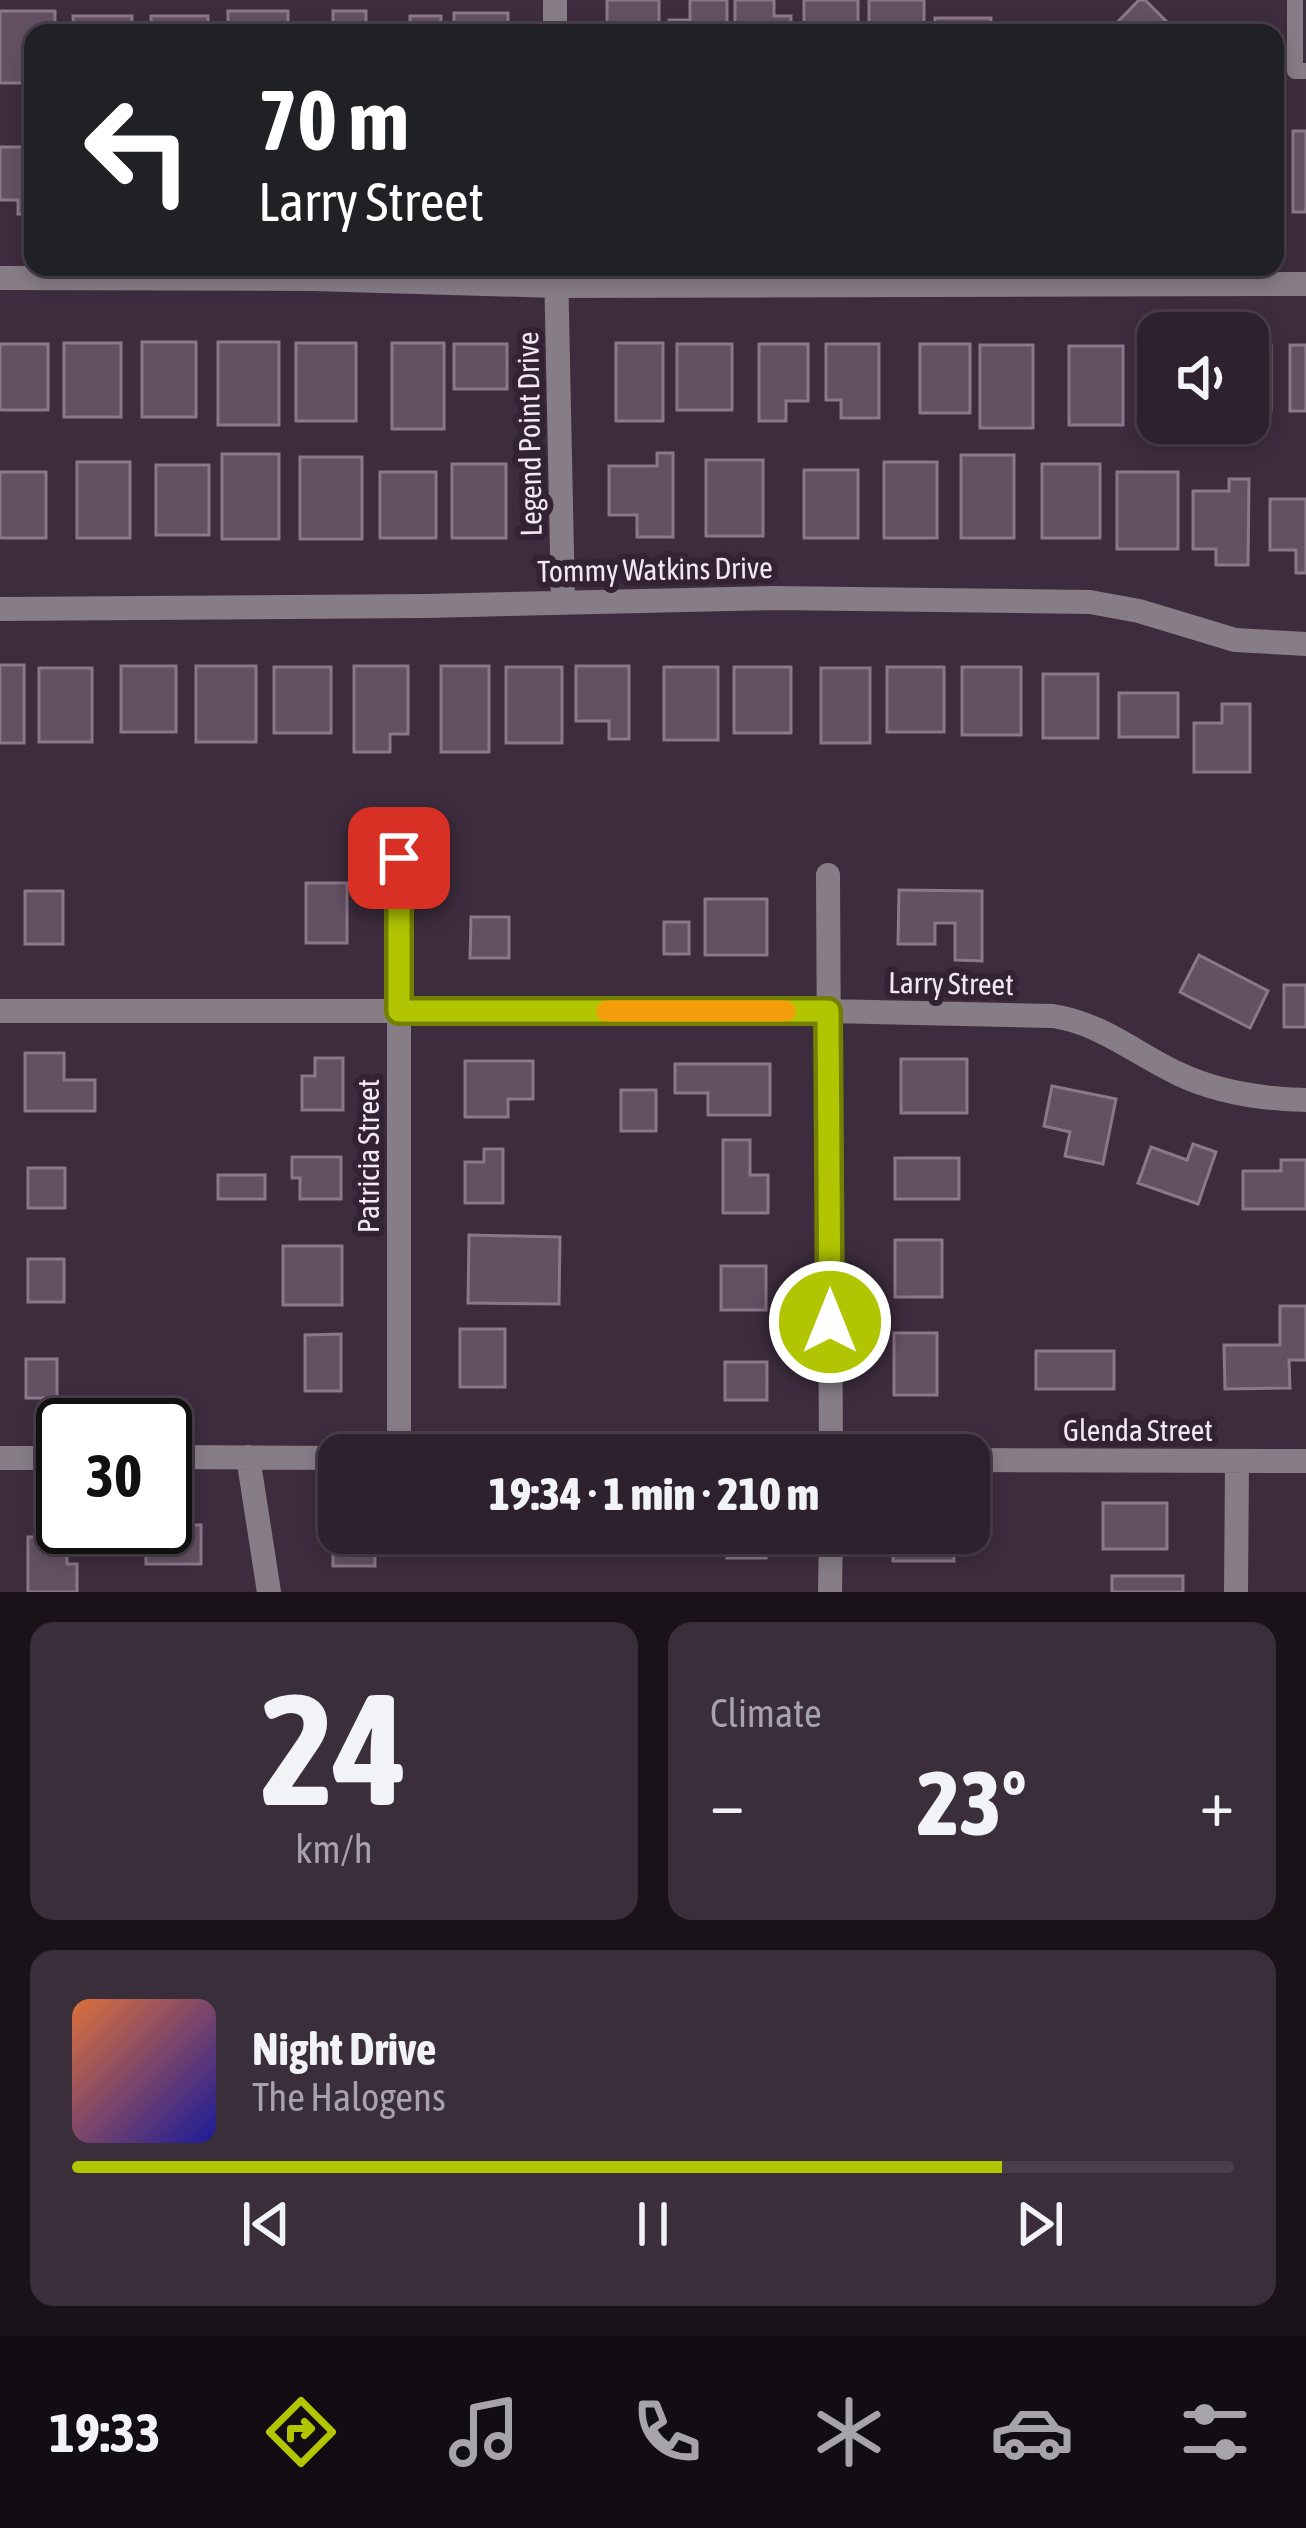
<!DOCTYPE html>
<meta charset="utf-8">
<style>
body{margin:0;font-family:"Asap Condensed",sans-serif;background:#3a2e3a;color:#f1f3f6;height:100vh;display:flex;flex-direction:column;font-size:45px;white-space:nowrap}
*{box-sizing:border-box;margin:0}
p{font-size:39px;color:#a7a3aa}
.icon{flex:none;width:66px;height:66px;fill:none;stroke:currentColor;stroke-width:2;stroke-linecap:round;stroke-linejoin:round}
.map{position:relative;height:1592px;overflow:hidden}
.details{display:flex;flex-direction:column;gap:30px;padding:30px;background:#191219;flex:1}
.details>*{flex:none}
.top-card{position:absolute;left:24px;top:24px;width:1260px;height:252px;border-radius:24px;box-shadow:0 6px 18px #0003,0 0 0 3px #493e4a;background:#202124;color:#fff;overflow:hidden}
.fabs{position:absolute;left:1137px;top:312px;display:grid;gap:24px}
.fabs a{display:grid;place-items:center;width:132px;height:132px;border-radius:24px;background:#2e212e;box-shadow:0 6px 18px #0003,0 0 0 3px #493e4a;font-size:60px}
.speed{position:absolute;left:36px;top:1398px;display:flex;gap:24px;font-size:60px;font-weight:700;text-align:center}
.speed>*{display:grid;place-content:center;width:156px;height:156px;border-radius:50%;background:#2e212e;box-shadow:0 6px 18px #0003,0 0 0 3px #493e4a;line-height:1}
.speed .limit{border:6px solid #111;border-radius:18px;background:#fff;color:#111}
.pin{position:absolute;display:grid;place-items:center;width:102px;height:102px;color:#fff;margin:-51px;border-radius:24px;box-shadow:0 6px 18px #0006}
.me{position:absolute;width:132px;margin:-66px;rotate:0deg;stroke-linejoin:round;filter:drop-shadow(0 0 9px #0008)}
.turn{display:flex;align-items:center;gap:42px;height:252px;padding:0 36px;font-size:54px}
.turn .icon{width:156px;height:156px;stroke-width:2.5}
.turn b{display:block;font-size:84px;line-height:102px}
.big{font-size:90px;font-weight:800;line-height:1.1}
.details .card{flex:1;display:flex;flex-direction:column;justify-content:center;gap:18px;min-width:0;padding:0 42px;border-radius:24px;background:#3a2e3a}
.details .dial{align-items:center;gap:0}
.dial b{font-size:156px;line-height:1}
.song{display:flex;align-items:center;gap:36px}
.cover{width:144px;height:144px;border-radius:18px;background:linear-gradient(135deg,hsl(20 70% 55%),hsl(240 70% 35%))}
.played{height:12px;border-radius:6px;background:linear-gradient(90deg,#b1c500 80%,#493e4a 80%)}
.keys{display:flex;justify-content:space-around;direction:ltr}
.heat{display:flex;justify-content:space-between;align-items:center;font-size:66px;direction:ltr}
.details .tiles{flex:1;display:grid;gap:30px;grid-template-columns:1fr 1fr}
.card:last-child{grid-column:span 2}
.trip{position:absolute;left:318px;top:1434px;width:672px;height:120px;border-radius:24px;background:#2e212e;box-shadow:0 6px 18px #0003,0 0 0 3px #493e4a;font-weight:800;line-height:120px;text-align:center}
.tabs{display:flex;height:192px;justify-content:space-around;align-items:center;background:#120d12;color:#a7a3aa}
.tabs .icon{width:84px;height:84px}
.tabs .selected{color:#b1c500}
.tabs b{font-size:54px;color:#f1f3f6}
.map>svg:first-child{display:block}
.building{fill:#635163;stroke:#8b778a;stroke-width:3}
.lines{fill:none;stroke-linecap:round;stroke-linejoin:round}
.service{stroke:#867d86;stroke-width:16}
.minor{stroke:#867d86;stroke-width:24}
.route-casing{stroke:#738000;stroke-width:30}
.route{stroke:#b1c500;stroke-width:21}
.slow{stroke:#f59e0b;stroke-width:21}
.labels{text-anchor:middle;stroke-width:12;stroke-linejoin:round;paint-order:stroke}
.street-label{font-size:30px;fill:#f2e7f2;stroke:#323}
</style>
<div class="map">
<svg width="1306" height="1592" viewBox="0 0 1306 1592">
<rect width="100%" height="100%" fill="#3d2c3d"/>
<path class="building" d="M607 0H659V33H607Z
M690 0H727V33H669V20H690Z
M735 0H774V16H791V33H735Z
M804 0H858V33H804Z
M869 0H924V33H869Z
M1139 0H1145L1178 33H1107Z
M0 11H55V33H33V83H0Z
M228 11H288V33H228Z
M333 11H366V33H333Z
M454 13H508V33H454Z
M73 16H132V33H74Z
M151 16H208V33H151Z
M410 16H441V33H382L410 32Z
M935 18H991V33H935Z
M1293 131H1306V212H1293Z
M0 147H33V214H18V200H0Z
M1275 152H1278V218H1275Z
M142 342H196V417H142Z
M218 342H279V425H218Z
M64 343H121V417H64Z
M296 343H356V421H296Z
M392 343H444V429H392Z
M616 343H663V421H616Z
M0 344H48V410H0Z
M454 344H507V389H454Z
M677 344H732V410H677Z
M759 344H808V401H786V421H759Z
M826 344H879V418H841V400H826Z
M920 344H970V413H920Z
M980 345H1033V428H980Z
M1248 345H1271V410H1248Z
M1290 345H1306V411H1290Z
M1069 346H1123V425H1069Z
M1139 346H1158V410H1139Z
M657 453H673V537H637V515H609V466H657Z
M222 454H279V539H222Z
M961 455H1014V538H961Z
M300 457H362V539H300Z
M706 460H763V536H706Z
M77 462H130V538H77Z
M884 462H937V538H884Z
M452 464H506V538H452Z
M1042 464H1100V538H1042Z
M156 465H209V535H156Z
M804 470H858V538H804Z
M0 472H46V538H0Z
M380 472H436V538H380Z
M1117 472H1178V549H1117Z
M1229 479H1249L1248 565H1216V549H1193V491H1229Z
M1270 499H1306V573H1296V550H1270Z
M0 665H24V743H0Z
M121 666H176V732H121Z
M196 666H256V742H196Z
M354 666H408V734H390V752H354Z
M441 666H489V752H441Z
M576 666H629V739H609V721H576Z
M274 667H331V733H274Z
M506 667H562V743H506Z
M664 667H718V740H664Z
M734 667H791V733H734Z
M887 667H944V732H887Z
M962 667H1021V735H962Z
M39 668H92V742H39Z
M821 668H870V743H821Z
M1043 674H1098V738H1043Z
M1119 693H1178V737H1119Z
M1222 704H1250V772H1194V723H1222Z
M306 883H347V943H306Z
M899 890 982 891V961L955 960V923H935V944H898Z
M25 891H63V944H25Z
M705 899H767V955H705Z
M471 917H509V958H470Z
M664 922H689V954H664Z
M1199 955 1268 991 1250 1028 1180 992Z
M1284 985H1306V1027H1284Z
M25 1053H64V1080H95V1111H25Z
M315 1058H343V1110H302V1076H315Z
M901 1059H967V1113H901Z
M465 1061H533V1099H508V1117H465Z
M675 1064H770V1115H708V1093H675Z
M1052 1086 1116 1099 1103 1164 1065 1156 1070 1132 1044 1126Z
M621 1090H656V1131H621Z
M723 1140H750V1175H768V1213H723Z
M1193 1144 1216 1152 1198 1204 1138 1183 1151 1147 1187 1160Z
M484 1149H503V1203H465V1162H484Z
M292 1157H341V1199H300V1178H292Z
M895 1158H959V1199H895Z
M1281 1160H1306V1209H1243V1171H1281Z
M28 1168H65V1208H28Z
M218 1175H265V1199H218Z
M469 1235 560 1237 559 1304 468 1303Z
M895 1240H942V1297H895Z
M283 1246H342V1305H283Z
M28 1259H64V1302H28Z
M721 1266H766V1310H721Z
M1280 1306H1306V1360H1289L1290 1388 1225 1389 1224 1345H1280Z
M460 1329H505V1387H460Z
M894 1333H937V1395H894Z
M341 1334V1391H305V1335Z
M1036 1351H1114V1389H1036Z
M26 1359H57V1398H26Z
M725 1362H767V1400H725Z
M1103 1503H1167V1549H1103Z
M165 1525H201V1564H146V1527Z
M681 1533H766V1558H727V1540H681Z
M893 1533H954V1561H893Z
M333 1536H375V1566H333Z
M28 1537H67V1564H77V1592H28Z
M1112 1576H1183V1592H1112Z"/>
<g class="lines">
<path class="service" d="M1295 0V71H1306"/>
<path class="minor" d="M555 0V33
M556 267 563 600
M0 278 313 279 556 286 1306 284
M0 609 425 606 773 598 1090 602 1139 611 1235 640 1306 644
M399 858V1455
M828 875 831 1455
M0 1011H828L1053 1016C1101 1023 1136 1054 1179 1074 1219 1093 1262 1099 1306 1100
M165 1457 339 1458
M248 1457 269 1592
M0 1458H63
M969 1460 1306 1461
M830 1592 831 1533
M1236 1592 1237 1462"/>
</g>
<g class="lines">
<defs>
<path id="route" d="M399 858V1011H828L830 1322"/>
</defs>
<use href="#route" class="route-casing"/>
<use href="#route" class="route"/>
<path class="slow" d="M607 1011H785"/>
</g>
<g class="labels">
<g class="street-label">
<text transform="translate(530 434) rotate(-91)" y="10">Legend Point Drive</text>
<text transform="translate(655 570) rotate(-1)" y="10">Tommy Watkins Drive</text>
<text transform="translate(951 984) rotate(1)" y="10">Larry Street</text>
<text transform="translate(369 1156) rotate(-90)" y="10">Patricia Street</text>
<text x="1138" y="1441">Glenda Street</text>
</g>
</g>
</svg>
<div class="fabs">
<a><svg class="icon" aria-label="sound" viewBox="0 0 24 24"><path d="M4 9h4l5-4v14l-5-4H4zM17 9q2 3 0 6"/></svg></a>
</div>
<div class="speed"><div class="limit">30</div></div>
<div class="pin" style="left:399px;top:858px;background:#d93025"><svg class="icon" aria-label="arrive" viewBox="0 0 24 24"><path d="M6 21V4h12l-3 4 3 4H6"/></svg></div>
<svg class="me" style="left:830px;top:1322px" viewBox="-20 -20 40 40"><circle r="17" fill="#b1c500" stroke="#fff" stroke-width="3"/><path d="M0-11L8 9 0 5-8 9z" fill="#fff"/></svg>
<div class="trip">19:34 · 1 min · 210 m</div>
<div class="top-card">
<div class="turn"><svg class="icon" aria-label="left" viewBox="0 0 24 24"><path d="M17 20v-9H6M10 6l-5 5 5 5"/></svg><div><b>70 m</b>Larry Street</div></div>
</div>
</div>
<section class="details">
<div class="tiles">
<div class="card dial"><b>24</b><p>km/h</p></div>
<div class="card"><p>Climate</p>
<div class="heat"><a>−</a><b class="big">23°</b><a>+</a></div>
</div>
<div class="card">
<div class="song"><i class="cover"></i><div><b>Night Drive</b><p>The Halogens</p></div></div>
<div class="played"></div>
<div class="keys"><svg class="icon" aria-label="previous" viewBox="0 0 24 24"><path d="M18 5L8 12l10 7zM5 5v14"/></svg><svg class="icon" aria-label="pause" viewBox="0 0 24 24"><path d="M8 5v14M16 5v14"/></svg><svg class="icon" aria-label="next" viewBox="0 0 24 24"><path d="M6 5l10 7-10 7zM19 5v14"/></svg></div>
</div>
</div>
</section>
<nav class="tabs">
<b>19:33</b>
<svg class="icon selected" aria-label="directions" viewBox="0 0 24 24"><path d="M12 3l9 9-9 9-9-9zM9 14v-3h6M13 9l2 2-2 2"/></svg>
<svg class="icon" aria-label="music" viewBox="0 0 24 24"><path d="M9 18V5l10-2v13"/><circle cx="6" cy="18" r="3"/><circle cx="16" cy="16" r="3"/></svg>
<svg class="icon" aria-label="phone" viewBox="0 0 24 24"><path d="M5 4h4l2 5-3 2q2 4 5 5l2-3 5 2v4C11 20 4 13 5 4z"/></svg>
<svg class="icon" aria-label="climate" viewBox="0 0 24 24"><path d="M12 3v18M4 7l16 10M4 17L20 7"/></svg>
<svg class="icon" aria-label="car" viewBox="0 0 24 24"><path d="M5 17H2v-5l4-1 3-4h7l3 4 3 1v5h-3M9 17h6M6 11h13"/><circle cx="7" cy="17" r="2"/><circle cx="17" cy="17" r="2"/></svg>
<svg class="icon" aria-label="filters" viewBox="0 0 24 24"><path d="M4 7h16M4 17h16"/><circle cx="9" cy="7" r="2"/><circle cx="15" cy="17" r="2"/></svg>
</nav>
